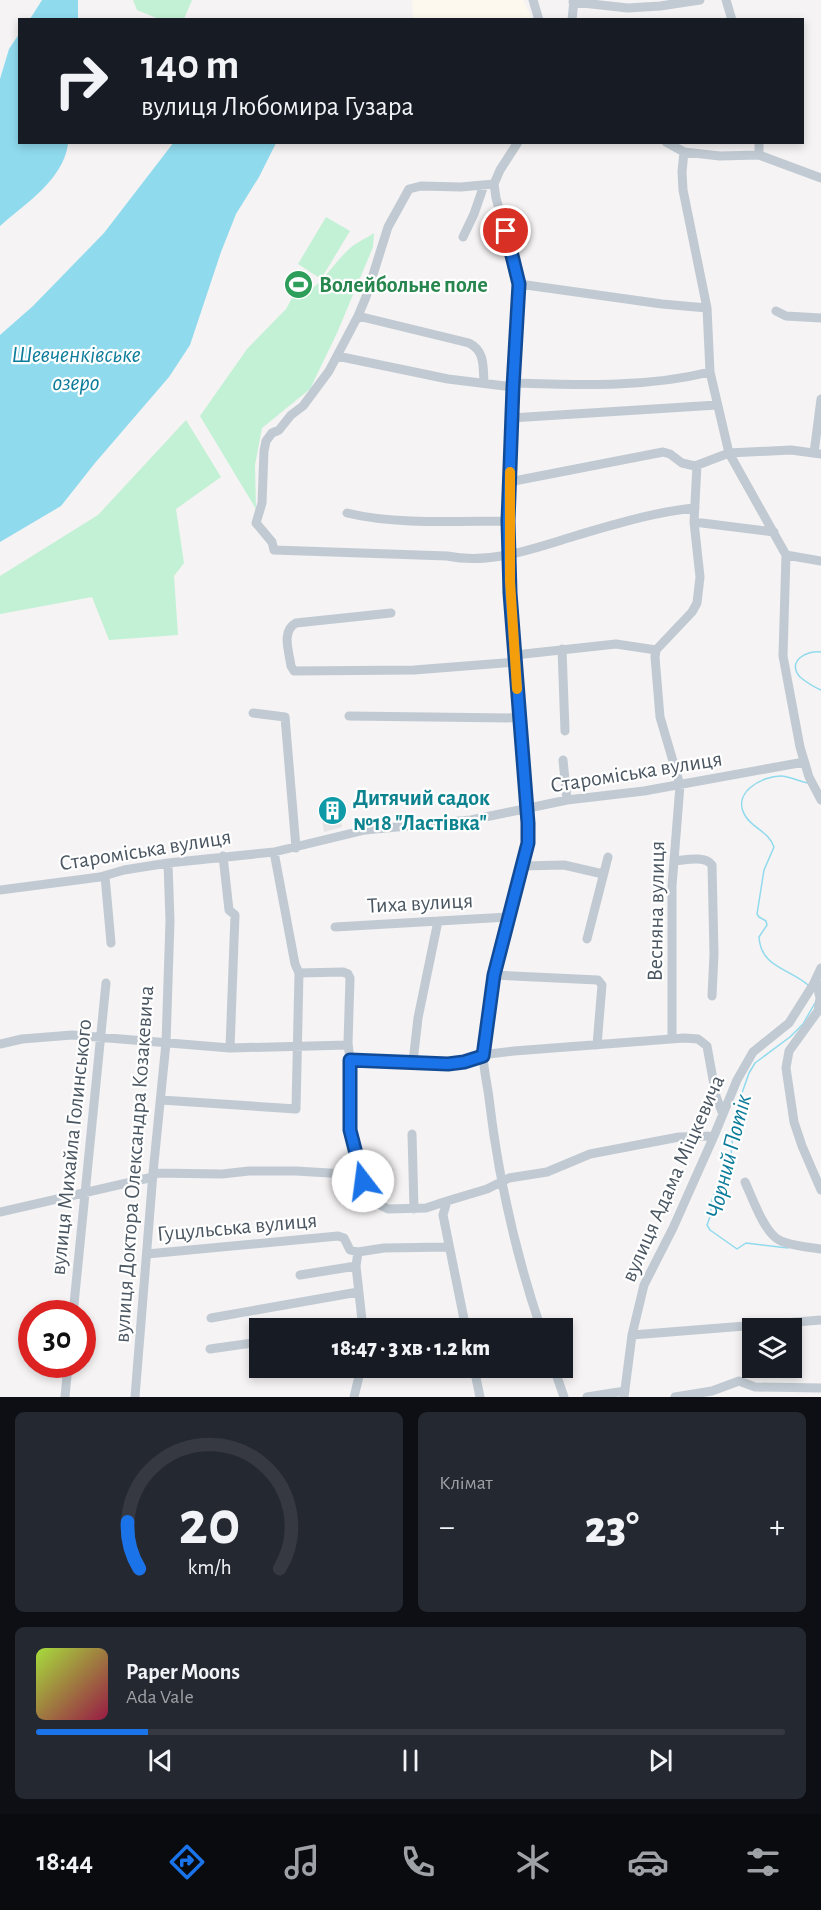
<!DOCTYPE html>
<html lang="uk">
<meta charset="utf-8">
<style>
body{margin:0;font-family:"Alegreya Sans",sans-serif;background:#242831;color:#f1f3f6;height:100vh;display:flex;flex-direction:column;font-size:22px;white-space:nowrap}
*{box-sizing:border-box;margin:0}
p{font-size:20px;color:#9ea1a6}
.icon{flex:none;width:33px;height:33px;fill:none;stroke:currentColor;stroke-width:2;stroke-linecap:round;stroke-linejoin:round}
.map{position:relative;height:1397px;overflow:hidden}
.sheet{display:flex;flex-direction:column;gap:15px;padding:15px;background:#0d0f14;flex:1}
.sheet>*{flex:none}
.guide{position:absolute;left:18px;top:18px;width:786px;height:126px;border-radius:0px;box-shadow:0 3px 9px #0003;background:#171b24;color:#f1f3f6;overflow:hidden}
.controls{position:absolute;left:742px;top:1318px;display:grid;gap:12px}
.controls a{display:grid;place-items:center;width:60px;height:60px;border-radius:0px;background:#171b24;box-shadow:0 3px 9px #0003;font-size:30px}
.speed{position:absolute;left:18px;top:1300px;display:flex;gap:12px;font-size:30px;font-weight:700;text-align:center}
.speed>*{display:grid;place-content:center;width:78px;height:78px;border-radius:50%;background:#171b24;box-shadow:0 3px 9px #0003;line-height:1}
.speed .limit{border:9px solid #d22;background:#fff;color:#111}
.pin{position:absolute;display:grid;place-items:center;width:51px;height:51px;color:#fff;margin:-26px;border:3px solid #fff;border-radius:50%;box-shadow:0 2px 6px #0007}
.me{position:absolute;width:66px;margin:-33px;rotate:345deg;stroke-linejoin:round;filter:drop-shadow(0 0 4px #0008)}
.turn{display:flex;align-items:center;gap:21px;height:126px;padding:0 24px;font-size:27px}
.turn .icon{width:78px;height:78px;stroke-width:2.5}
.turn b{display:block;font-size:42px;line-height:51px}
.big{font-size:45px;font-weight:800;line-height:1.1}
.sheet .widget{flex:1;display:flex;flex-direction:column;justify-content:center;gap:9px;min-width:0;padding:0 21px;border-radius:9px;background:#242831}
.sheet .dial{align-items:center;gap:0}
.dial svg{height:156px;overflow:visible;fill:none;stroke:#363941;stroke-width:7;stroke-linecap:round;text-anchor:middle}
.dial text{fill:#f1f3f6;stroke:none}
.song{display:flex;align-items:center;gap:18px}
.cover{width:72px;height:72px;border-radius:9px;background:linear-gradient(135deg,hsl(80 70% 55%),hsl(340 70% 35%))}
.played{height:6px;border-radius:3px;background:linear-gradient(90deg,#1a73e8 15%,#363941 15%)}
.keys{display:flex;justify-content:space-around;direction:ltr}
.heat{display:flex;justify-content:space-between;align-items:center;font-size:33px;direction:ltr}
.sheet .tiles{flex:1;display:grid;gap:15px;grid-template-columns:1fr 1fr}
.widget:last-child{grid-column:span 2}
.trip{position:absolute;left:249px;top:1318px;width:324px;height:60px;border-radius:0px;background:#171b24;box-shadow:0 3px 9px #0003;font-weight:800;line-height:60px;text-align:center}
.dock{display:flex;height:96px;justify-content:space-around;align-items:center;background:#090b0e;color:#9ea1a6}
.dock .icon{width:42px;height:42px}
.dock .active{color:#1a73e8}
.dock b{font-size:27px;color:#f1f3f6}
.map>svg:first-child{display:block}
.commercial{fill:#fdf9ef}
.education{fill:#e6e4e5}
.green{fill:#c3f1d5}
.water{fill:#90daee}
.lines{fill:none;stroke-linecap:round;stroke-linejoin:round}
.stream{stroke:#90daee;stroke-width:1.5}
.minor{stroke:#c1cad2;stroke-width:9}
.route-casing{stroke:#114b97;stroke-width:15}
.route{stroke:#1a73e8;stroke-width:10}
.slow{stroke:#f59e0b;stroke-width:10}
.labels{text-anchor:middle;stroke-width:4.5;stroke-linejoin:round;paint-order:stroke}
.leisure-label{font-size:22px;font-weight:bold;fill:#27864d;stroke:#fff;text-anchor:start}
.street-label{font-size:22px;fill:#4a5661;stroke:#fff}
.culture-label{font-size:22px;font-weight:bold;fill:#0d838f;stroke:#fff;text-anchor:start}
.water-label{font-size:24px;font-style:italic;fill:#0c7c9b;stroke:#fff}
</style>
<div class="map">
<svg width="821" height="1397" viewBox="0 0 821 1397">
<rect width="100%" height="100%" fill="#f5f3f3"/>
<path class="commercial" d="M412 0H523L532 19H413Z"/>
<path class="education" d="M339 801 342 827 324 832 319 803Z"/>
<path class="green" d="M133 0H192L184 19H159L137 10Z
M326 217 350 231 321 279 298 264Z
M374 233 373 247 337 333 310 389 262 428 255 465 256 509 200 416 247 349 286 309 292 298C319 291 327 271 346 252 353 244 365 239 374 233Z
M186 420 221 477 176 509 184 563 174 576 178 635 109 640 92 597 0 614V576L98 515Z"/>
<path class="water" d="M42 0H78V19H30Z
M19 34 20 142 68 144C63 180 26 203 0 226V79L9 49Z
M174 142 276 143 259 177 236 214 221 252 190 345 169 377 95 463 61 506 0 542V335L33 306 104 233Z"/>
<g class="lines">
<path class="stream" d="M821 652C807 650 786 661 800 677 806 682 814 687 821 690
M808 985C789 968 761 968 759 937L767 925 766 921 759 917 757 914 764 870 774 847C769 832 754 829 746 817 730 793 762 776 781 776 790 776 799 782 808 783
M788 1248 746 1243 737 1249 710 1230 707 1225 710 1217 712 1200 731 1155 735 1113 749 1073 755 1063 790 1037 803 1024 815 1003"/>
<path class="minor" d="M533 0 539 20
M726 0 732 20
M573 2 628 8 660 6 700 0
M572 20 574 0
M518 142 500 170 494 184 496 198 515 264 519 284 509 482 510 581 528 834 526 852C509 917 489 980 483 1048 482 1063 487 1082 489 1098 498 1176 516 1255 541 1329
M666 142 684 152 720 156 759 155 821 178
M684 152 682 172 683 190 707 308 710 372 729 453 786 555 783 656 800 747 809 777 821 800
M759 155V142
M494 184 461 187 421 186 409 189 388 227 366 297 358 316 329 371 303 406 291 415 279 430 272 433 266 441 264 451 262 503 256 523 272 542 274 550 447 556C492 565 535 548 578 535 616 524 654 512 695 508
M463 237 474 214 484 185
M519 284 662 304 707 308
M776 311 786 316 821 318
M358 316 469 343C485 351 483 366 484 383
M337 356 448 379 513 387
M513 383C579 385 645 388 710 372
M511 418 717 405
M814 453 821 399
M509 482 663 452 670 454 682 463 695 466 729 453 791 450 821 454
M347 513C396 525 458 521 509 521
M694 522 774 532
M786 555 821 561
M391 613 296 623C281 631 289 651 291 666L294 671 414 670 515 662
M562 649 565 731
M515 655 616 644 656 650
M253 713 285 717 296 848
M349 716 519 718
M563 760 567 800
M274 852 295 964 299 973 343 972 348 974 350 978 348 1043 350 1060V1130L366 1188 374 1202 388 1209 426 1208 447 1201 443 1215 466 1329
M223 856 229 910 235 915 230 1048
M674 861C685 860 705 855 712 865L714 954 712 996
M522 866 564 865 603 874
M105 876 111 943
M0 890 100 877 124 870 168 863 274 852 365 830 471 820 567 800 644 791 804 762
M335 927 508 917
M587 939 608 857
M494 975 598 980 602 985 597 1045
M816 980 820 998 818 1011 789 1051 786 1068 794 1122 802 1146 821 1190
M672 1039V886L680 785 660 717 655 657 656 650 692 612 697 603 700 577 694 522 697 465
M0 1044 22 1039 72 1035 230 1048 348 1045
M350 1060 455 1063 489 1054 514 1051 684 1038 698 1039 707 1046 716 1096 722 1112
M413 1062 418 1018 438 921
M161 1100 296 1109 299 973
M412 1134 414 1209
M153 1173 222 1174 249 1171H296L362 1175
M745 1182C752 1197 764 1232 779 1240 790 1246 808 1247 821 1249
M447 1201 487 1189 509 1178 547 1172 590 1154 679 1137 714 1136
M0 1212 153 1177
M358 1252 384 1248 449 1247
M358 1252 356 1266 363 1329
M147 1254 338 1236 344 1238 350 1250 358 1252
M300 1275 356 1266
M73 1314 106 983
M211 1318 358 1292
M338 1329 363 1327
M632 1335 821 1320
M210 1349 260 1342
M474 1368 480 1397
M554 1368 564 1397
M65 1397 68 1365
M135 1397 153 1173 166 1043 170 921 168 863
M354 1397 361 1368
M587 1397 625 1391
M624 1397 632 1335 644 1285 673 1228 714 1136 737 1080 753 1052 789 1023 813 985 821 968
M675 1397 712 1391 739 1381 755 1387 821 1388"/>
</g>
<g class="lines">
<defs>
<path id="route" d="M363 1181 350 1130V1060L448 1064 464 1062 483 1056 494 975 528 843V823L510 593 508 521 513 387 519 284 506 231"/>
</defs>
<use href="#route" class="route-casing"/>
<use href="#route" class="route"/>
<path class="slow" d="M510 472V581L517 689"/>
</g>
<defs>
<symbol id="stadium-disc" viewBox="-11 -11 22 22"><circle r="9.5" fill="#2e9e5b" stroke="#fff"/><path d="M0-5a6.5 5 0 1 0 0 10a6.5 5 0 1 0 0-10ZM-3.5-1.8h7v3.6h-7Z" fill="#fff"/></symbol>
<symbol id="building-disc" viewBox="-11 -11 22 22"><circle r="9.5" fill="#0f9aa8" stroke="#fff"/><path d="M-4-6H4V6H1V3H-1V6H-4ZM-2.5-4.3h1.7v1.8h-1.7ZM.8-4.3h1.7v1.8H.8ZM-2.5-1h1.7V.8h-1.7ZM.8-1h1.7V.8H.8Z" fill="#fff"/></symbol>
</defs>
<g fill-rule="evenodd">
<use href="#stadium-disc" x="282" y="268" width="33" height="33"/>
<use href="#building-disc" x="316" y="794" width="33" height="33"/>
</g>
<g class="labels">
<g class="leisure-label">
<text x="319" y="292">Волейбольне поле</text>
</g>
<g class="street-label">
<text transform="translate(636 771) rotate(-9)" y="8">Староміська вулиця</text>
<text transform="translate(145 849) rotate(-9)" y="8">Староміська вулиця</text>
<text transform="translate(420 902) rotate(-3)" y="8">Тиха вулиця</text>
<text transform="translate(655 911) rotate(-89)" y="8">Весняна вулиця</text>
<text transform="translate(70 1147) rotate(-84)" y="8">вулиця Михайла Голинського</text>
<text transform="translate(133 1164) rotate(-86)" y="8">вулиця Доктора Олександра Козакевича</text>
<text transform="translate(672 1178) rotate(-66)" y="8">вулиця Адама Міцкевича</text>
<text transform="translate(237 1226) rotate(-5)" y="8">Гуцульська вулиця</text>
</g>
<g class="culture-label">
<text x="353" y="805">Дитячий садок<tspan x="353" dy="25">№18 "Ластівка"</tspan></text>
</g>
<g class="water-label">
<text x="76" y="362">Шевченківське<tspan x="76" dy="28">озеро</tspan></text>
<text transform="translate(728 1156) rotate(-76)" y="8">Чорний Потік</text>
</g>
</g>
</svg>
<div class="controls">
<a><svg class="icon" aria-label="layers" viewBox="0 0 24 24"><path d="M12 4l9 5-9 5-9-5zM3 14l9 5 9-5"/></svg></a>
</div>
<div class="speed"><div class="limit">30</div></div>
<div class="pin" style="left:506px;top:231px;background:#d93025"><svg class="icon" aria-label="arrive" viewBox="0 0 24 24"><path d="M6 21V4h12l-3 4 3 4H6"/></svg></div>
<svg class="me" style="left:363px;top:1181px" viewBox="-20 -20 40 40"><circle r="19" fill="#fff"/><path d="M0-13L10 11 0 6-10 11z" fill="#1a73e8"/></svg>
<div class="trip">18:47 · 3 хв · 1.2 km</div>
<div class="guide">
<div class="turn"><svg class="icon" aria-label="right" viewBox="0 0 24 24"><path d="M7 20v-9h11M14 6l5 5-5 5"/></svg><div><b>140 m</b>вулиця Любомира Гузара</div></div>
</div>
</div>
<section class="sheet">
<div class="tiles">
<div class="widget dial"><svg viewBox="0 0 100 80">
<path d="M14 69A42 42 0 1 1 86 69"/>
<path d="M14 69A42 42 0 0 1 8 45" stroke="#1a73e8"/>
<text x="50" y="56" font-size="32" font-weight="700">20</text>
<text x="50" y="72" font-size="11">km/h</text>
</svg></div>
<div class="widget"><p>Клімат</p>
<div class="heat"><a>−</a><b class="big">23°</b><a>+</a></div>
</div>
<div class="widget">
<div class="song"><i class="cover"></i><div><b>Paper Moons</b><p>Ada Vale</p></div></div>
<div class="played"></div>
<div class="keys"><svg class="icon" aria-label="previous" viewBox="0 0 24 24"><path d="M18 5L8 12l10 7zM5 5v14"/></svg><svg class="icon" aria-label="pause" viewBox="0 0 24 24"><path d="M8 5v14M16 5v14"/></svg><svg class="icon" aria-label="next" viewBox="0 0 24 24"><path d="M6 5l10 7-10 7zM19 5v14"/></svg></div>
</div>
</div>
</section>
<nav class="dock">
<b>18:44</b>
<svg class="icon active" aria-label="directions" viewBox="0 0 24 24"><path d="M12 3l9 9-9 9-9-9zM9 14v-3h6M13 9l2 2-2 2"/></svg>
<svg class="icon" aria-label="music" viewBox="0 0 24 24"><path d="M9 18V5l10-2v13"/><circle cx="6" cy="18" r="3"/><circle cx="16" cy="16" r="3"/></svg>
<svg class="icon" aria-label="phone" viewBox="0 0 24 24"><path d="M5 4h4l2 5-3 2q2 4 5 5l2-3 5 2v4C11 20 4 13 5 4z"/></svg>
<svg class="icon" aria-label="climate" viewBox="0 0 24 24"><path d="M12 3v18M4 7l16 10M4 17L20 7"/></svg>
<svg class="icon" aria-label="car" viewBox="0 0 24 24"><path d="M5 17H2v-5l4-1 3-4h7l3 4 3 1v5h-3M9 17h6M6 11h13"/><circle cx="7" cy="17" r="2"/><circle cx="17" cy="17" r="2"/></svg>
<svg class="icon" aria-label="filters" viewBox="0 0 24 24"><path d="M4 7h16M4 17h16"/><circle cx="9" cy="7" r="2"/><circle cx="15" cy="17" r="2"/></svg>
</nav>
